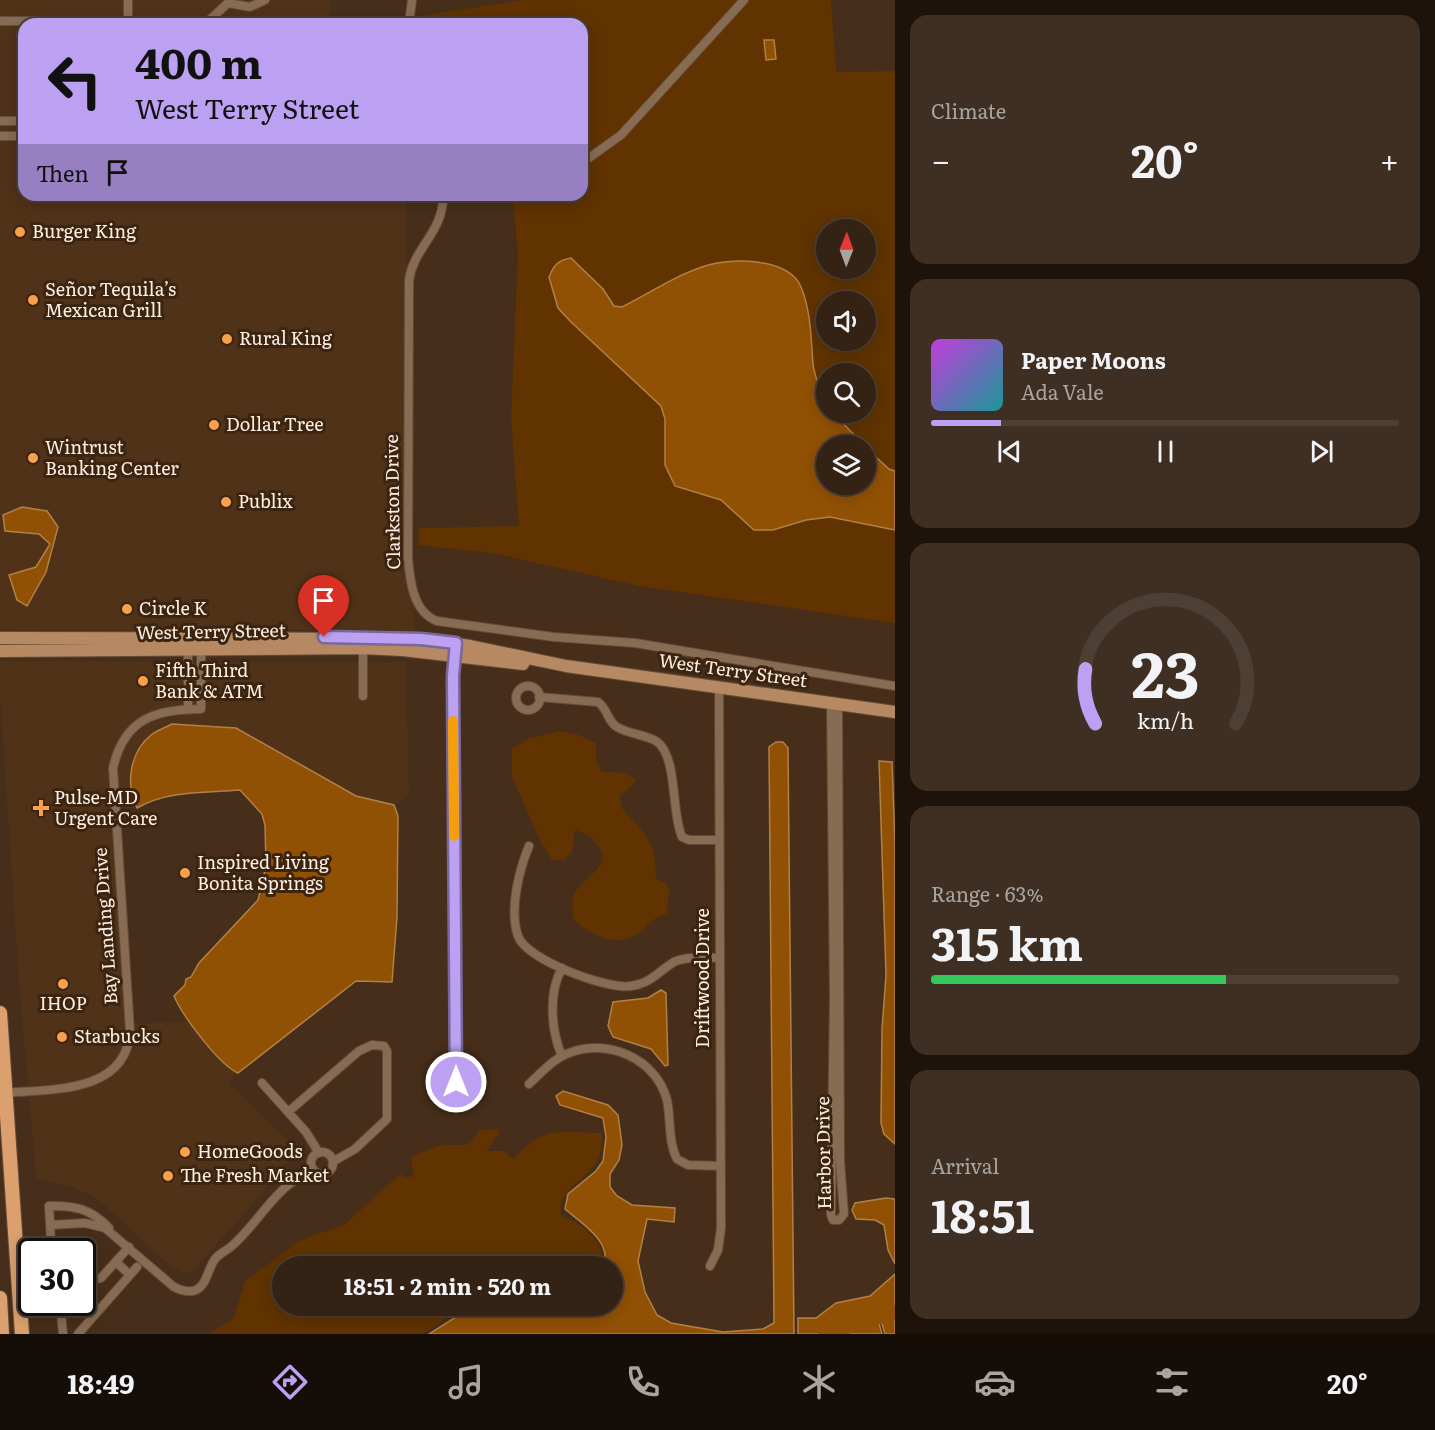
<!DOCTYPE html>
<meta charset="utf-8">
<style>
body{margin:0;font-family:Literata,serif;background:#3f2f22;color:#f1f3f6;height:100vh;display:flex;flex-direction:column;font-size:22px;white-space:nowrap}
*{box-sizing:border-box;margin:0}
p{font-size:20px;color:#a9a4a0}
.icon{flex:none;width:33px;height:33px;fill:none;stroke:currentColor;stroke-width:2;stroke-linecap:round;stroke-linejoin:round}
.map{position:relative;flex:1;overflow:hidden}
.details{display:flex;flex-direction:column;gap:15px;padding:15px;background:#1d130b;width:540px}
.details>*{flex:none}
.top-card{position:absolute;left:18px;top:18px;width:570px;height:183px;border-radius:18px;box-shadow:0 3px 15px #0003,0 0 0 2px #4e3f34;background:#bca0f2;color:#111;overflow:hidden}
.needle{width:39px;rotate:1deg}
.tools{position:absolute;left:816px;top:219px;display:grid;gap:12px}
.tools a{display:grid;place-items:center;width:60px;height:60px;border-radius:50%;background:#342214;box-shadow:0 3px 15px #0003,0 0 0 2px #4e3f34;font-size:30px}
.speed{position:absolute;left:18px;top:1238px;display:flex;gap:12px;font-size:30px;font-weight:700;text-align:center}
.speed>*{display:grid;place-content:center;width:78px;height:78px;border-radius:50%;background:#342214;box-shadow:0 3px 15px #0003,0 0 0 2px #4e3f34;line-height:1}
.speed .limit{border:3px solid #111;border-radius:9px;background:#fff;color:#111}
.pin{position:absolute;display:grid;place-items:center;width:51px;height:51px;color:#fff;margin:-62px -26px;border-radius:50% 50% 50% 0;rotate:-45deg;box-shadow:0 0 6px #0007}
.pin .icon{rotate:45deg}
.me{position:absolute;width:66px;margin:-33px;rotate:0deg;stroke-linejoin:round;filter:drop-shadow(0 0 4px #0008)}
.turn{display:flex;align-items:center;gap:21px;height:126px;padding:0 18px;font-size:27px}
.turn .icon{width:78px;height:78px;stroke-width:2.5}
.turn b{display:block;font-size:42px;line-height:51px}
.then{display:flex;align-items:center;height:57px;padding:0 18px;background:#0003;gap:12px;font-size:22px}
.big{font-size:45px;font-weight:700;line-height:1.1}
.details .widget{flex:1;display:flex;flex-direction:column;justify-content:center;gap:9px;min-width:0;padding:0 21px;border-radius:18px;background:#3f2f22}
.details .dial{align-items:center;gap:0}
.dial svg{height:156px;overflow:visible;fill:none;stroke:#4e3f34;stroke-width:7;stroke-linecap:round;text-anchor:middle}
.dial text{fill:#f1f3f6;stroke:none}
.song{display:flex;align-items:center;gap:18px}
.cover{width:72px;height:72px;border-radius:9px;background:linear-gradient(135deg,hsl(290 70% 55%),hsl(180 70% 35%))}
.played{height:6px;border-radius:3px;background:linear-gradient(90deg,#bca0f2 15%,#4e3f34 15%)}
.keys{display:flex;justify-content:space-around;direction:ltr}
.heat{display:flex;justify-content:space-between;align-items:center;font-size:33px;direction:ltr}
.charge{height:9px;border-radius:4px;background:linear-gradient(90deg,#34c759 63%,#4e3f34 0)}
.trip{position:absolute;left:272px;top:1256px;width:351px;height:60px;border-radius:30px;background:#342214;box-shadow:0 3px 15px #0003,0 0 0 2px #4e3f34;font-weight:700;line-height:60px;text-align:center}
.tabs{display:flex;height:96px;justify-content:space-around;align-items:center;background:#150e08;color:#a9a4a0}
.tabs .icon{width:42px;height:42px}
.tabs .on{color:#bca0f2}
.tabs b{font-size:27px;color:#f1f3f6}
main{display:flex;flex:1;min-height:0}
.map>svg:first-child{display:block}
.built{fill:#4f3218}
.green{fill:#603301;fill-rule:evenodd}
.water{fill:#915105;stroke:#b28047;stroke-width:1.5}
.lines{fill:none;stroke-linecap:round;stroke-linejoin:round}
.river{stroke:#915105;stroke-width:14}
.street-casing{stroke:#634d3a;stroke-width:10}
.secondary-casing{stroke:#634d3a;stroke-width:14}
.primary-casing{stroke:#634d3a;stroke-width:16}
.street{stroke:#886b53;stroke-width:8}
.secondary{stroke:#b78962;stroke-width:12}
.primary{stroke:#dba06d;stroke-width:14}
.route-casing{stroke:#7a689d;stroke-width:15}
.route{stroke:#bca0f2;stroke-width:10}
.slow{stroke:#f59e0b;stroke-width:10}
.poi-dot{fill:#f9a04c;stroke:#3b2410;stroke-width:2}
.labels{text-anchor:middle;stroke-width:6;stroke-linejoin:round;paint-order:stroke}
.poi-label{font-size:18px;fill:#feefe2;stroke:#3b2410;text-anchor:start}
.street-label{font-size:18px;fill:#feefe2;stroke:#3b2410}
</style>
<main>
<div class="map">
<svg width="895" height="1334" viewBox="0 0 895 1334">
<rect width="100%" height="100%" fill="#462e1a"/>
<path class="built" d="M0 0H330V24H24V195H406L415 630 411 634 393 630H0Z
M0 661 406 662 409 793 395 806 389 802 356 796 246 733 224 726 172 724 152 734 134 757 130 785 137 808H121L134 1024 189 1021 226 1065 238 1073 230 1079 231 1084 299 1151 194 1270 183 1273 170 1266 98 1199 70 1186 36 1178 19 982 0 697Z"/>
<path class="green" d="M522 0H831L836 72 895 71V623L639 586 492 553 418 545 419 528 519 526 511 418 518 253 513 200 541 195H582V24H420L426 15ZM826 230H866V268H826ZM826 302H866V340H826ZM826 374H866V412H826ZM826 446H866V484H826Z
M560 731 579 735 596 743V761L602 772 625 773 636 780 629 789 620 795 621 807C645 835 656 837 656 879L666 883 669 891 667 914C646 920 651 926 636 935 614 947 590 935 574 920 573 913 571 904 573 897 578 880 615 866 598 846 592 837 585 833 575 830L572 852 564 860H552L540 840 512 777V749L529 738Z
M497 1129 499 1134 486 1151H503L514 1159C543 1124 561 1133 602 1133 607 1182 551 1182 562 1217 580 1220 609 1246 601 1266H282V1305H477L458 1311 423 1334H209L234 1318 245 1281 301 1240 344 1225 401 1173 403 1178 414 1176 411 1158 414 1155 442 1145H465L470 1143 480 1130Z"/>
<path class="water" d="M764 40H774L776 59 766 60Z
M571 258 603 289 614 306 622 307C648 294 676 275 705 266 731 257 789 258 801 287 811 311 811 339 813 364 815 381 826 400 826 412L833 413 864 445 826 446V484H866V448L889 469 895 471V530L830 517 806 520 773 530H754L721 500 675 486 665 465V419L661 406 571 322 558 308 549 277C554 265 558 260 571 258Z
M22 507 47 511 58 527 46 572 27 606 17 600 9 575 36 567 50 544 39 534 5 531 3 515Z
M172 724 236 728 356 796 394 805 398 816 397 917 392 982 356 981 238 1073C219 1065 182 1015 174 996L185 985 186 979 191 977 199 963 258 900 266 866 265 825 262 814 240 790C207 793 167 790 137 808 125 784 130 752 151 735 157 730 165 728 172 724Z
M776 742H783L788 748 794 1334H429L459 1315 488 1305H612V1266H604C612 1241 581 1223 565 1209L568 1194 596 1171 603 1161 606 1137 603 1118 560 1105 556 1096 563 1091 608 1105 618 1115 622 1145 619 1160 610 1174V1187L617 1196 632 1205 675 1208 674 1222 647 1219 638 1261 645 1292 657 1315 671 1323 723 1332 763 1329 774 1323 769 747Z
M879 761 892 762 895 845V1144L884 1134 881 1123 882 1029 886 975Z
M661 990 666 993 668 1065 665 1066 651 1049 613 1037 608 1026 613 1002 648 998Z
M886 1198 895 1199V1264L888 1250 884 1225 875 1220 856 1219 852 1210 855 1203Z
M895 1274V1308L877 1316 882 1334H798V1318H816L836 1303 870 1296Z
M895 1312V1334H885L880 1317Z"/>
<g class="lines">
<path class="river" d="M825 1334 895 1312"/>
<defs>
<path id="street" d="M128 0V21
M228 3 250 7 265 0
M0 21H179L193 24
M205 24 228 3
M409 24 412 0
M0 121H24
M0 136H24
M582 163 621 135 744 0
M443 195C444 233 413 247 409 281L408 558C410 581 413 612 437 621L554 637 635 643 895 686
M188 644V709
M455 653 453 676 456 1082
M516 698a12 12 0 1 1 24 0a12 12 0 1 1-24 0Z
M363 696V648
M539 697 598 702C608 709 607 721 617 727 628 734 644 734 656 741 678 755 671 813 682 837L689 840H719
M831 703 834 997 831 1215 833 1220H839L844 1214 840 1161 838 704
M529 846C519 870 509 910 518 936 525 959 607 990 631 986 650 984 659 971 674 962 687 956 705 958 719 958
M562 1056C551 1031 548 993 562 968
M262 1083 306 1132 319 1153
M529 1084C541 1073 554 1058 569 1053 607 1038 656 1058 667 1100 671 1119 668 1142 677 1159L688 1165 721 1166
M3 1093C50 1089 127 1094 130 1031L113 768C124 719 155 709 201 709V644
M288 1112 359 1051 372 1045 384 1046 387 1051V1119L355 1149 334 1161
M311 1163a11 11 0 1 1 22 0a11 11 0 1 1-22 0Z
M51 1225 85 1223 105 1228 174 1287C180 1290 188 1293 196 1290 207 1285 208 1268 215 1259 220 1253 228 1250 233 1245 261 1220 277 1183 314 1170
M47 1251 51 1241 49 1206C75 1205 91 1209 109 1228
M17 1258H32
M116 1262 130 1275
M710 1266 718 1250 721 1228 719 688
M82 1281 101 1278 129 1247
M60 1302 63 1334
M78 1334 137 1267"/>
<path id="secondary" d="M0 638 421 639 470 646 566 666 895 712
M0 651 363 648 403 650 523 664"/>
<path id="primary" d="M0 1013 22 1334
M0 1298 2 1334"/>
</defs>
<use href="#street" class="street-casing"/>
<use href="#secondary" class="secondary-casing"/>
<use href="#primary" class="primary-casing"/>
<use href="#street" class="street"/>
<use href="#secondary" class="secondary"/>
<use href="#primary" class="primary"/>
</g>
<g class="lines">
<defs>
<path id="route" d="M324 637 421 639 456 643 453 676 456 1082"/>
</defs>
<use href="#route" class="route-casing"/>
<use href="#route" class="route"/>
<path class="slow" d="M453 721 454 836"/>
</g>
<g class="poi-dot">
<circle cx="20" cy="232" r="6"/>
<circle cx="33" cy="300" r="6"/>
<circle cx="227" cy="339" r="6"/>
<circle cx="214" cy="425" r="6"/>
<circle cx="33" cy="458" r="6"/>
<circle cx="226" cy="502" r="6"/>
<circle cx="127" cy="609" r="6"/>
<circle cx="143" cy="681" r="6"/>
<path d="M38 799h6v6h6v6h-6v6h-6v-6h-6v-6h6z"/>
<circle cx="185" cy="873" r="6"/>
<circle cx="63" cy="984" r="6"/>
<circle cx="62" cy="1037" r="6"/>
<circle cx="185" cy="1152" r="6"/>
<circle cx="168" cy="1176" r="6"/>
</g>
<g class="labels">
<g class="poi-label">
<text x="32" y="238">Burger King</text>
<text x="45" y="296">Señor Tequila’s<tspan x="45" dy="21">Mexican Grill</tspan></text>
<text x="239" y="345">Rural King</text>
<text x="226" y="431">Dollar Tree</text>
<text x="45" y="454">Wintrust<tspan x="45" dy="21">Banking Center</tspan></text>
<text x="238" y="508">Publix</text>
<text x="139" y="615">Circle K</text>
<text x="155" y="677">Fifth Third<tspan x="155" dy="21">Bank &amp; ATM</tspan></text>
<text x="54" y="804">Pulse-MD<tspan x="54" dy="21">Urgent Care</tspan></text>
<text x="197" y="869">Inspired Living<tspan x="197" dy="21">Bonita Springs</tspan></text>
<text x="63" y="1010" text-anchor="middle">IHOP</text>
<text x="74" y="1043">Starbucks</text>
<text x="197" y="1158">HomeGoods</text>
<text x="180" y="1182">The Fresh Market</text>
</g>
<g class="street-label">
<text transform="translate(393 502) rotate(-91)" y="6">Clarkston Drive</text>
<text transform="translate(211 632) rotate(-1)" y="6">West Terry Street</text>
<text transform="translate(733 671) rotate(8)" y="6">West Terry Street</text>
<text transform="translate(106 926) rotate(-94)" y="6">Bay Landing Drive</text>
<text transform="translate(703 978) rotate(-90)" y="6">Driftwood Drive</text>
<text transform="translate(824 1153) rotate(-91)" y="6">Harbor Drive</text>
</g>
</g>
</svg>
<div class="tools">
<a><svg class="needle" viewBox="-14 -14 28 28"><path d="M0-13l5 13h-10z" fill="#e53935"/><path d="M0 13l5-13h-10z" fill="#a9a4a0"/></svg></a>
<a><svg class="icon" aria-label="sound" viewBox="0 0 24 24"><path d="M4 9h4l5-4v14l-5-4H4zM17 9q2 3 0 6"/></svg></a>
<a><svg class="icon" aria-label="search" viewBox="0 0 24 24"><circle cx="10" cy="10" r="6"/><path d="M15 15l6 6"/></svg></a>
<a><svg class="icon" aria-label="layers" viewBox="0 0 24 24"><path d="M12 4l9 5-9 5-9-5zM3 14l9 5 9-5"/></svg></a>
</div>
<div class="speed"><div class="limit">30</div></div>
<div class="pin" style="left:324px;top:637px;background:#d93025"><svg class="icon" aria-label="arrive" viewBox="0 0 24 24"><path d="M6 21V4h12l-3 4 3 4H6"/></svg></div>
<svg class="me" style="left:456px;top:1082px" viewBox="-20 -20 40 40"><circle r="17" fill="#bca0f2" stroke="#fff" stroke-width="3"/><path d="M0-11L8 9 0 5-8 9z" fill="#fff"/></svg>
<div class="trip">18:51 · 2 min · 520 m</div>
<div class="top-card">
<div class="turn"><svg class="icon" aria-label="left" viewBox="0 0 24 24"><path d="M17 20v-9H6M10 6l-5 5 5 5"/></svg><div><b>400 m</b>West Terry Street</div></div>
<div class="then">Then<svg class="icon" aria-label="arrive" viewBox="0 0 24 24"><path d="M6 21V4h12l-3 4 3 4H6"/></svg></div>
</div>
</div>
<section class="details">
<div class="widget"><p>Climate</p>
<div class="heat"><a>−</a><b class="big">20°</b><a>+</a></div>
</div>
<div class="widget">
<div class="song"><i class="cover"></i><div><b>Paper Moons</b><p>Ada Vale</p></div></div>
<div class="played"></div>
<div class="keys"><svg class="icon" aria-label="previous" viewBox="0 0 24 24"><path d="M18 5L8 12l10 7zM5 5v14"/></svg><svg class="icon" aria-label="pause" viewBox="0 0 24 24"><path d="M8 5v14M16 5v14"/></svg><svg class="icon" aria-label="next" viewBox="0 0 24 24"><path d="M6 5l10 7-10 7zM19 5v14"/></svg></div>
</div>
<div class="widget dial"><svg viewBox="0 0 100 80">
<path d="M14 69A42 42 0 1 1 86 69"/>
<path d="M14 69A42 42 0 0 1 9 41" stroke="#bca0f2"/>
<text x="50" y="56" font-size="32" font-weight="700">23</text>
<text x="50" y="72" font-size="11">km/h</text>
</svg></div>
<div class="widget"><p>Range · 63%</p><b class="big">315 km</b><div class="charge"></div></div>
<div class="widget"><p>Arrival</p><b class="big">18:51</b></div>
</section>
</main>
<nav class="tabs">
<b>18:49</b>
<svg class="icon on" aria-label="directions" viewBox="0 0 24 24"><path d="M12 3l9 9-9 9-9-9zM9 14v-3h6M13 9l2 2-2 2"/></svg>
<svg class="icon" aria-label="music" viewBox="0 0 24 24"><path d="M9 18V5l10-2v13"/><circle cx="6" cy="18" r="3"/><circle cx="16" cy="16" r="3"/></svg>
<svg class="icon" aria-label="phone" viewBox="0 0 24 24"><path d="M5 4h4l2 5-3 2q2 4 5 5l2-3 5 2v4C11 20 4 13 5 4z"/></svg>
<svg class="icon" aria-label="climate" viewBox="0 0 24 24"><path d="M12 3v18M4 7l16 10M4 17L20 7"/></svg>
<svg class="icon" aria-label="car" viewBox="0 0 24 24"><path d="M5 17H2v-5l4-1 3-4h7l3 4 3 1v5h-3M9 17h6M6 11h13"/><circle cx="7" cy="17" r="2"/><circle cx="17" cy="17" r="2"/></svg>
<svg class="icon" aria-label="filters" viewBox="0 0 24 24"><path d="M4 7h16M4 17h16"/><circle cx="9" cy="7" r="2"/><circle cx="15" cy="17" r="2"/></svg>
<b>20°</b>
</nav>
